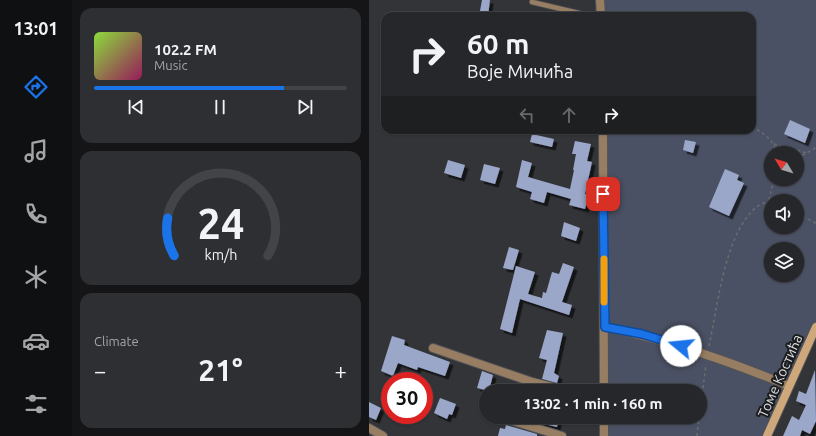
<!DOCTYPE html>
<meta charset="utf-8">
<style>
body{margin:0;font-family:Ubuntu,sans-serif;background:#2e2f32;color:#f1f3f6;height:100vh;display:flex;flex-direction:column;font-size:15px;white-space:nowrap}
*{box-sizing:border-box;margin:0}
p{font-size:13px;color:#a4a5a8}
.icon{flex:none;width:22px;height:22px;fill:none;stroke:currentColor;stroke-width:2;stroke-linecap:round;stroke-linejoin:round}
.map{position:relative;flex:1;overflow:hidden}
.drawer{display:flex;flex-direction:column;gap:8px;padding:8px;background:#151517;width:297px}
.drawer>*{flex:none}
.hud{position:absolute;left:12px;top:12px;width:375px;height:122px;border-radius:12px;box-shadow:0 1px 3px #0004,0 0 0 1px #424447;background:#26272a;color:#f1f3f6;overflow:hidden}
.needle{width:26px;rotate:308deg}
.tools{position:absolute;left:395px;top:146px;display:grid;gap:8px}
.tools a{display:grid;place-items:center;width:40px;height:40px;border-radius:50%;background:#26272a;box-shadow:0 1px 3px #0004,0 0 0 1px #424447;font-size:20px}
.speed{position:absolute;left:12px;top:372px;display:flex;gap:8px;font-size:20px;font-weight:700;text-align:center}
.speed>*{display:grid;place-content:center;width:52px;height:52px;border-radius:50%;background:#26272a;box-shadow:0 1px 3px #0004,0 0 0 1px #424447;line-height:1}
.speed .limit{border:6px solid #d22;background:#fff;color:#111}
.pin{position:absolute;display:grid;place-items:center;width:34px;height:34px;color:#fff;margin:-17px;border-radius:8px;box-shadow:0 2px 6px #0006}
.me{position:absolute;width:44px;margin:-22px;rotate:287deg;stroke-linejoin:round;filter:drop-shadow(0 0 3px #0008)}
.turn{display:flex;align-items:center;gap:14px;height:84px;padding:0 20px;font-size:18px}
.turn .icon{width:52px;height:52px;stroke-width:2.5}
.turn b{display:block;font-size:28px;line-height:34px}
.lanes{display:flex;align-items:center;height:38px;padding:0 20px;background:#0003;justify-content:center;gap:20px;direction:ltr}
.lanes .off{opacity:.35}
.big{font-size:30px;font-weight:700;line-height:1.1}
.drawer .widget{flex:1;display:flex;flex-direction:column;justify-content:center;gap:6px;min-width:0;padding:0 14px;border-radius:12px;background:#2e2f32}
.drawer .dial{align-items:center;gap:0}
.dial svg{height:104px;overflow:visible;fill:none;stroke:#424447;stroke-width:7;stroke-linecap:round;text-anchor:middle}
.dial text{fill:#f1f3f6;stroke:none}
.song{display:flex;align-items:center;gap:12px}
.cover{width:48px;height:48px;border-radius:6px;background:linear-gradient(135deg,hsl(90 70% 55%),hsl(330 70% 35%))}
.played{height:4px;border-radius:2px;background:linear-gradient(90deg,#1a73e8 75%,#424447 75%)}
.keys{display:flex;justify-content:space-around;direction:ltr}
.heat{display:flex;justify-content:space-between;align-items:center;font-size:22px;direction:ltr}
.trip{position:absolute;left:110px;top:384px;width:228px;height:40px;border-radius:20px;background:#26272a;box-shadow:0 1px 3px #0004,0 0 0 1px #424447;font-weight:700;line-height:40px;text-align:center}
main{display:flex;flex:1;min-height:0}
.tab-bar{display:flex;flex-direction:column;width:72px;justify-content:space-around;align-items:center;background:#0f1011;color:#a4a5a8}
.tab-bar .icon{width:28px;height:28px}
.tab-bar .selected{color:#1a73e8}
.tab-bar b{font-size:18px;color:#f1f3f6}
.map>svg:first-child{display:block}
.green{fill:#4b5164;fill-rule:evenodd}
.building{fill:#9ba7c9;filter:url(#shadow)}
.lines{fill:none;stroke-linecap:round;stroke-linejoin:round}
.lane-casing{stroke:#525357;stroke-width:6}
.street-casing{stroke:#525357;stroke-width:10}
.secondary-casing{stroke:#525357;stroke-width:10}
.path{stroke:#6c6d70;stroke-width:1.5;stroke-dasharray:3 3;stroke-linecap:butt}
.lane{stroke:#977e63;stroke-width:4.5}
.street{stroke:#977e63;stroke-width:8}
.secondary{stroke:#cea77b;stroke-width:8}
.route-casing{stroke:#114b97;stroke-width:10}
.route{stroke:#1a73e8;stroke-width:7}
.slow{stroke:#f59e0b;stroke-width:7}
.labels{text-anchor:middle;stroke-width:4;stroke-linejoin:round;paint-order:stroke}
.street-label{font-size:14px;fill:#dedfe2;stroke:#1b1c1e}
</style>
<main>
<nav class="tab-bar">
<b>13:01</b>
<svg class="icon selected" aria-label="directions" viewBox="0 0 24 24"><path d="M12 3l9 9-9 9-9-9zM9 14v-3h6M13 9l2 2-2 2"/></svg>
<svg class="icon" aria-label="music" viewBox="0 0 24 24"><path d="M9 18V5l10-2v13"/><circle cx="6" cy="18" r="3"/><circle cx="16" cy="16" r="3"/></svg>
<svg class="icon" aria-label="phone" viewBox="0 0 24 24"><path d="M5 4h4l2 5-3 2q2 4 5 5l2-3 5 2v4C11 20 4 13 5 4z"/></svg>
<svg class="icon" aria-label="climate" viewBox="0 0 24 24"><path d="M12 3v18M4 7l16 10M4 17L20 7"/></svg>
<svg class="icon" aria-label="car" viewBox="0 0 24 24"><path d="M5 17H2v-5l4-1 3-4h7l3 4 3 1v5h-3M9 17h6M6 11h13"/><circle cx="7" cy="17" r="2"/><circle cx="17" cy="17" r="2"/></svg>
<svg class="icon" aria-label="filters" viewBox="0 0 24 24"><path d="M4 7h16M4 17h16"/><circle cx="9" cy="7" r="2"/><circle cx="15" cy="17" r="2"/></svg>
</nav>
<section class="drawer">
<div class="widget">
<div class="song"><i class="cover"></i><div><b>102.2 FM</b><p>Music</p></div></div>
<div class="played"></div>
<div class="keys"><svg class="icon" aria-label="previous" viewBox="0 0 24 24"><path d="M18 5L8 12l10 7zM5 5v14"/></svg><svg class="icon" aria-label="pause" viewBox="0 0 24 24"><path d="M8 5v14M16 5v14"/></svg><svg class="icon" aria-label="next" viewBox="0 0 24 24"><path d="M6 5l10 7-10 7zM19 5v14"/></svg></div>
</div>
<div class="widget dial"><svg viewBox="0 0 100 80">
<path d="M14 69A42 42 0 1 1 86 69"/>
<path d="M14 69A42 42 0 0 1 9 40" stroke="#1a73e8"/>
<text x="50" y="56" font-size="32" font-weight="700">24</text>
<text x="50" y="72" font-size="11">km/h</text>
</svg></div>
<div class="widget"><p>Climate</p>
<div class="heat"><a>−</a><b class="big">21°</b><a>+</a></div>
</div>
</section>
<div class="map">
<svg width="447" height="436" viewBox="0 0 447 436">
<defs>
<filter id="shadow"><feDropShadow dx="3.5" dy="3.5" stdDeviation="0" flood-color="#0009"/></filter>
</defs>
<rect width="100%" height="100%" fill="#333438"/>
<path class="green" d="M231 0H447V327L398 436H235V417H331V391H235L234 130H383V16H232ZM402 153H428V179H402ZM402 201H428V227H402ZM402 249H428V275H402Z"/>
<path class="building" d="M113 0H121L119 16H110Z
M421 120 441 129 436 143 415 134Z
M163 134 185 139 183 147 161 142Z
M316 140 327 142 324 153 314 150Z
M206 141 222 144 218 161 223 162 216 194 220 195 216 209 200 205 202 199 178 192 175 203 161 199 163 192 147 187 153 160 163 163 159 177 201 189 205 170H204L207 154H203Z
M79 160 96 165 92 178 75 173Z
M115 164 131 168 126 184 111 180Z
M356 169 370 175 368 180 375 183 360 216 340 207Z
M195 222 211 228 207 241 192 236Z
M140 247 150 250 144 270 134 268Z
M194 263 205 267 193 302 203 305 200 315 151 299 143 333 131 329 147 266 166 272 159 294 173 298 174 292 177 293 183 272 190 274Z
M178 330 194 333 185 373 190 376 188 383 173 379 178 360 170 358Z
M23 336 36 340 35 345 81 362 76 376 49 367 48 370 29 363 24 376 12 371Z
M446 370 447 421 441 434 433 430 431 436H414L423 416 430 420 437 405 427 401 430 391 437 394Z
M113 371 124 375 120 391 108 388Z
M71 398 87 404 83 415 80 414 78 419 65 413Z
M0 402 12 408 7 420 0 417Z
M172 417H190L188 427 171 423Z
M137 425 168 434V436H129L131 428 136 429Z"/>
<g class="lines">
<defs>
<path id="lane" d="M163 2 222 16"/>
<path id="street" d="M231 0 232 16
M234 130 235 391
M235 327C300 340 360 361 420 386
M64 348 163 382 199 391
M144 421 193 436
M0 428 14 436
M235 436V417"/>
<path id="secondary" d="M398 436 447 327"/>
</defs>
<use href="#lane" class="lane-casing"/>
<use href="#street" class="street-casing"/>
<use href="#secondary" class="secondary-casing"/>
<path class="path" d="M383 126C395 134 404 139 408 153
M405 144 438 153
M428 158 445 149 447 146
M400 200 405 179
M428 214 447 223
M340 346C349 305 355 237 386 208 390 205 395 203 400 201L402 202
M331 412 337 364
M328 436 330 417"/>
<use href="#lane" class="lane"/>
<use href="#street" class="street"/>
<use href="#secondary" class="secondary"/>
</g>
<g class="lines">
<defs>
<path id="route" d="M234 194 236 327 273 334 312 346"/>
</defs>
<use href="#route" class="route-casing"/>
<use href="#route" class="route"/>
<path class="slow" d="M235 259V302"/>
</g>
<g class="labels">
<g class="street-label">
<text transform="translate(411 376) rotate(-66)" y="5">Томе Костића</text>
</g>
</g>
</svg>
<div class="tools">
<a><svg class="needle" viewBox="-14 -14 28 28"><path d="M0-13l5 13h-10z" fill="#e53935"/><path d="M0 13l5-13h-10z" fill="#a4a5a8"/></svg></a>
<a><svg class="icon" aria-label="sound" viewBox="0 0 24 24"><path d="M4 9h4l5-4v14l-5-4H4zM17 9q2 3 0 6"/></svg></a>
<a><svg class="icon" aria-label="layers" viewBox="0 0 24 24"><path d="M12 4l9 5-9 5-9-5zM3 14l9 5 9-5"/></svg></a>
</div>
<div class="speed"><div class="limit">30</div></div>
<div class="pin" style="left:234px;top:194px;background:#d93025"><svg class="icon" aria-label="arrive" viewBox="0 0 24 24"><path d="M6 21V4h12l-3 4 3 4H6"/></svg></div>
<svg class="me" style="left:312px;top:346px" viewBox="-20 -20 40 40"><circle r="19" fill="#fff"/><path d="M0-13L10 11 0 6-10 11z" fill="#1a73e8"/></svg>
<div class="trip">13:02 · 1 min · 160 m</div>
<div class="hud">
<div class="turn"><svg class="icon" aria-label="right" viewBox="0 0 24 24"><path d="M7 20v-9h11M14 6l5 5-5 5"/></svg><div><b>60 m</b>Воје Мичића</div></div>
<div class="lanes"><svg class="icon off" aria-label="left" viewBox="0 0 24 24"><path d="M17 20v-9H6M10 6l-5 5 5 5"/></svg><svg class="icon off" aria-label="ahead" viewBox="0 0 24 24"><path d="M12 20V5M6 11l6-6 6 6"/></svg><svg class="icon" aria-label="right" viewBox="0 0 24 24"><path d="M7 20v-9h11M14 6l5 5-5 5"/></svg></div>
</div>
</div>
</main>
